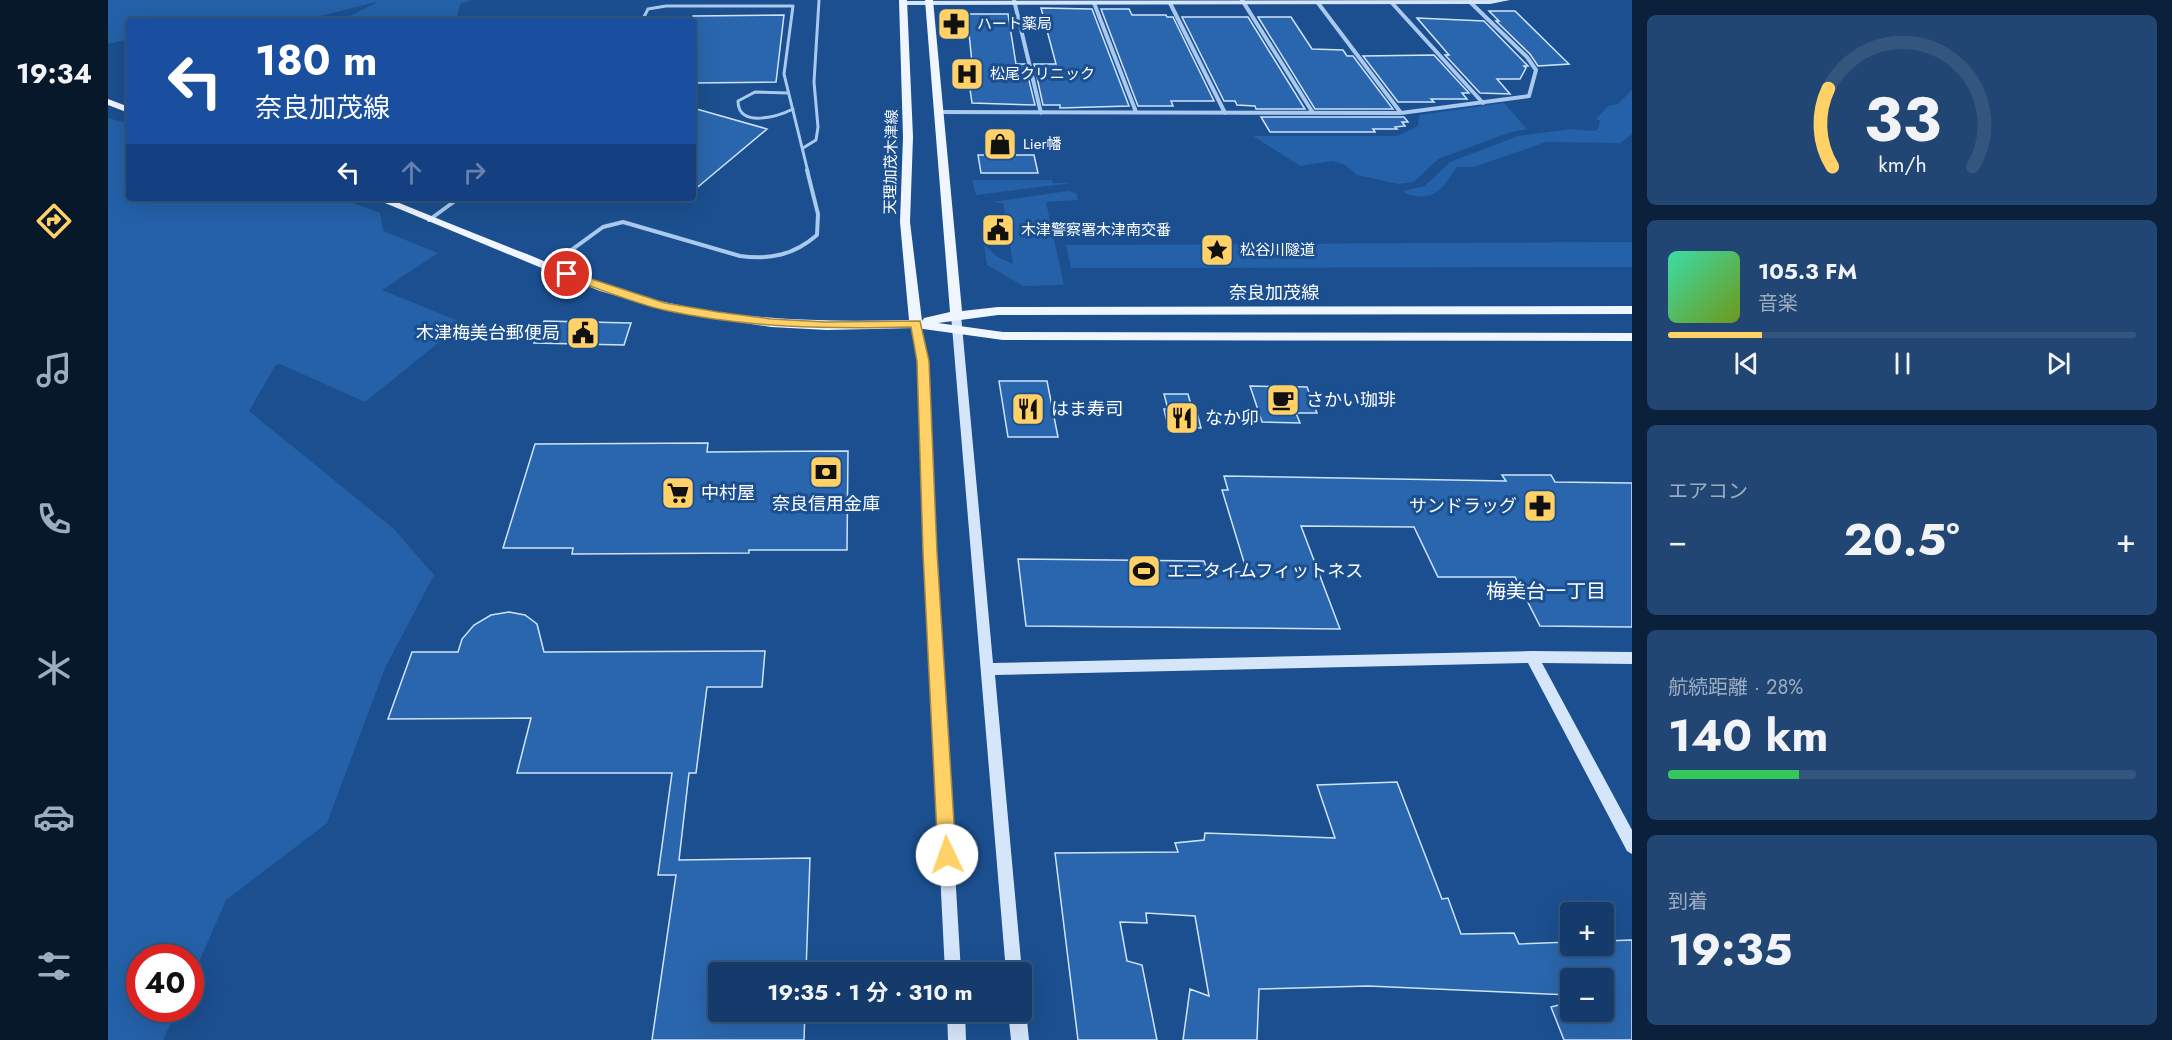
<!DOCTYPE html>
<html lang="ja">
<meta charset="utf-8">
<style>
body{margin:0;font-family:Jost,"Noto Sans JP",sans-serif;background:#214673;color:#f1f3f6;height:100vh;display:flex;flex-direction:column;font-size:22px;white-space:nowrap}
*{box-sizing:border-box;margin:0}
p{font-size:20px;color:#9dadc1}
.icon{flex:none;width:33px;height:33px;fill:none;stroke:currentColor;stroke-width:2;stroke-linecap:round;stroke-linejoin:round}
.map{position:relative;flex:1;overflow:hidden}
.panel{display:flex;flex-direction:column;gap:15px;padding:15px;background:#0b203b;width:540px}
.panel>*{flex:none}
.top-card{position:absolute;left:18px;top:18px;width:570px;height:183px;border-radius:6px;box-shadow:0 6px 24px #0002,0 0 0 2px #33557e;background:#1a4fa0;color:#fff;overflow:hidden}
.buttons{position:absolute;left:1452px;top:902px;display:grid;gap:12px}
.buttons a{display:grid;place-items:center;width:54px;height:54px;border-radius:6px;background:#143b6b;box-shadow:0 6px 24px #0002,0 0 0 2px #33557e;font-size:30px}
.speed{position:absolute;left:18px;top:944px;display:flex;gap:12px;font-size:30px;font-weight:700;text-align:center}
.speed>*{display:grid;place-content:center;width:78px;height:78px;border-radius:50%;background:#143b6b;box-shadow:0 6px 24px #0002,0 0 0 2px #33557e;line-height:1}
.speed .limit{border:9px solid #d22;background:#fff;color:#111}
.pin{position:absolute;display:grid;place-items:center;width:51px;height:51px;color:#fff;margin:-26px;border:3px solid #fff;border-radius:50%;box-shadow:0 2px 6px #0007}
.me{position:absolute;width:66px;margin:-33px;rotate:357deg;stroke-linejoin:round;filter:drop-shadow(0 0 4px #0008)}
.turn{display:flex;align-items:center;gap:21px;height:126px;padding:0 30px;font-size:27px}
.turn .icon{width:78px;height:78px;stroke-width:2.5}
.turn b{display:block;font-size:42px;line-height:51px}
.lanes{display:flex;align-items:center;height:57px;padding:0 30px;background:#0003;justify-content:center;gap:30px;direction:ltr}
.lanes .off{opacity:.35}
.big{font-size:45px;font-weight:700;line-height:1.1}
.panel .card{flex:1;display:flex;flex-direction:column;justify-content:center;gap:9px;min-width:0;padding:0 21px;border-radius:9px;background:#214673}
.panel .dial{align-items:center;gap:0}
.dial svg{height:156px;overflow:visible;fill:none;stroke:#33557e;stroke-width:7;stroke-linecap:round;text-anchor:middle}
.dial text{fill:#f1f3f6;stroke:none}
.song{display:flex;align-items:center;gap:18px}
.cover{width:72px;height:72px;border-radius:9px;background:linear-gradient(135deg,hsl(160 70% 55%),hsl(80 70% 35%))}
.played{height:6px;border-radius:3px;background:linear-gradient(90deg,#ffd166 20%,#33557e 20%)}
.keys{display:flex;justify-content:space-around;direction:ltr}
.heat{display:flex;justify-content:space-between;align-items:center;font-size:33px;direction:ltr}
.charge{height:9px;border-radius:4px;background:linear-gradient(90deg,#34c759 28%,#33557e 0)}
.trip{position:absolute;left:600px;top:962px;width:324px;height:60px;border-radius:6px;background:#143b6b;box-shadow:0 6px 24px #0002,0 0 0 2px #33557e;font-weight:700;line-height:60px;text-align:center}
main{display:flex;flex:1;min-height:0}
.menu{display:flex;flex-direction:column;width:108px;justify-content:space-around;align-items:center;background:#08182b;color:#9dadc1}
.menu .icon{width:42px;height:42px}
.menu .selected{color:#ffd166}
.menu b{font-size:27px;color:#f1f3f6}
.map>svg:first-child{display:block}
.green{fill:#2461a8}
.building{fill:#2a66ad;stroke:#cfe3fa;stroke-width:1.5}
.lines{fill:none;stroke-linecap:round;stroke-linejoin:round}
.lane-far1{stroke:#a9c9ee;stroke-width:3}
.lane{stroke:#a9c9ee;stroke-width:4}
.street{stroke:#a9c9ee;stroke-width:4}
.secondary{fill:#d6e6fa;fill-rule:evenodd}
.primary{fill:#f0f6ff;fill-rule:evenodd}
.route{fill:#ffd166;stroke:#a68842;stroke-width:1.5}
.labels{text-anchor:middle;stroke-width:6;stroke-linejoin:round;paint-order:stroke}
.far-poi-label{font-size:15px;fill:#fff;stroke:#1b4f8f;text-anchor:start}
.far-street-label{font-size:15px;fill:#fff;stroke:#1b4f8f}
.street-label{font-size:18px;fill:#fff;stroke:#1b4f8f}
.poi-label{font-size:18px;fill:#fff;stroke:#1b4f8f;text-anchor:start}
.neighbourhood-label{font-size:20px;fill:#fff;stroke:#1b4f8f}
</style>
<main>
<nav class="menu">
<b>19:34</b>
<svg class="icon selected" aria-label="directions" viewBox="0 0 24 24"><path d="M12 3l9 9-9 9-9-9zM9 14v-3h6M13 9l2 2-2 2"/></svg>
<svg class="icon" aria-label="music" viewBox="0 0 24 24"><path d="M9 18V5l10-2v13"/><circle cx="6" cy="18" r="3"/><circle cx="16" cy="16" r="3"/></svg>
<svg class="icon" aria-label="phone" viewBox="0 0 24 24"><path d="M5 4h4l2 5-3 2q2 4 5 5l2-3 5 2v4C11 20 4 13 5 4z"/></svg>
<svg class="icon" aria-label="climate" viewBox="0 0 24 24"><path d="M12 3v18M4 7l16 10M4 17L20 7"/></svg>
<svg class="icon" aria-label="car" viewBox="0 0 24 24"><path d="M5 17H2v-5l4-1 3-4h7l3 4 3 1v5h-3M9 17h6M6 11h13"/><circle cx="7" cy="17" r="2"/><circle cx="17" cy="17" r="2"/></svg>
<svg class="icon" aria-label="filters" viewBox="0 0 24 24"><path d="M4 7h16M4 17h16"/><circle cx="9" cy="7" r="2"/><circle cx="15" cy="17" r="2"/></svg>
</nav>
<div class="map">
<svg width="1524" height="1040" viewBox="0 0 1524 1040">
<rect width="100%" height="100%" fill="#1b4f8f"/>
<path class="green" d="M0 0H363L352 4 348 21H232L269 2 192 21H21V39L0 44Z
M1524 90V134L1512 143 1438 142 1366 167H1349C1338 182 1330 200 1308 196 1302 195 1299 195 1295 191L1317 186 1342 162 1410 136 1463 129 1486 131 1490 129 1492 121 1488 119 1500 106 1510 104Z
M1396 103 1419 129 1403 132 1330 159 1306 182 1290 184 1249 175 1237 165 1225 161 1192 166 1145 136H1289L1310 126 1311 115Z
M0 118 21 124V198H231L272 213 275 231 330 253 274 290 355 323 257 402 172 364 167 366 141 411 286 529 326 575 277 668 219 823 118 900 83 980 82 957H32V1008H70L55 1040H0Z
M864 180H944L945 183H963L868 195Z
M960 191 968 193 970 200 938 202 956 285 915 286 879 265 876 245 890 257 905 264 895 203 884 202Z
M1524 242V267L963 268 958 245Z"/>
<path class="building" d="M933 8 984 9 1021 106 952 108V105H935L926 64H948Z
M993 9H1021L1024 15H1058L1059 17H1065L1106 101H1063L1065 106H1030Z
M1381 11H1407L1461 64 1430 66 1422 54 1388 21H1391Z
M859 14H900L908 64H917L927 105 864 103 861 82H866Z
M676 15 668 82 585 83V16Z
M1074 17H1140L1197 109H1148L1147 106 1129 105 1127 101H1116Z
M1150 17H1183L1204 49 1235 50 1239 56H1245L1285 109H1207Z
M1309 18 1376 21 1420 66H1416L1418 68 1412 79H1389L1402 94 1372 93 1337 55H1341Z
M1326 55 1361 93H1354L1359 99H1323L1326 102H1290L1255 56Z
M585 108 659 129 585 191Z
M1153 117H1296L1300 122H1294L1297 126 1287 127 1289 129H1265L1267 132H1162Z
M870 155H926L930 173H873Z
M436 321 523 323 516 345 426 343Z
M891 381H939L950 437H900Z
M1142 386 1199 387 1209 413H1188L1192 423 1154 422Z
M1056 394H1080L1083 405H1087L1093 428 1060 427 1056 409H1060Z
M600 443 599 452 740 451 739 550H641V553L464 554 465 548H395L427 444Z
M1394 475H1443L1447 482 1524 483V627L1432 626 1407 577H1330L1306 527 1193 526 1232 629 918 626 910 559 1096 561 1100 572H1139L1114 490H1120L1116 476 1398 481Z
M401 612 417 615 429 624 436 652 657 651 654 687H599L588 773H581L571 860 702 858 698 972H610V1011H697L696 1040H544L568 875H550L564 773H409L423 718 280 719 304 652H350L354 639 366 625 383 615Z
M1289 782 1334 899 1340 898 1353 934 1406 933 1411 944 1462 942V945H1496V941L1524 940V1040H1456L1443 1007 1462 1002V1011H1496V978H1462V995L1260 986 1151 989 1149 1040H1075L1082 989 1101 996 1087 916 1038 913 1039 923 1012 922 1019 961 1034 965 1049 1040H970L947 853 1070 852 1067 843 1096 840 1097 833 1227 838 1209 785Z"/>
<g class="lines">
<path class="lane-far1" d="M534 21 540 9 558 6H685L676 74 700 172
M680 93 647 92 630 101C630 129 671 116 685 109
M695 148 708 140 710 127 706 82 711 0"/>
<path class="lane" d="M321 220 351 198
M440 267 495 227 515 222 632 256C662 260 686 255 709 235L710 214 699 170"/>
<path class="street" d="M906 0 933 113
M1134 0 1205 113
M986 3 1028 112
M1062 3 1117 113
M1210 3 1293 113
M1284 3 1375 103
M830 112 1293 113 1421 96 1428 70 1419 57 1362 2"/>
<path class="secondary" d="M1402 0 1382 4 795 5 792 3 795 1Z
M848 312 853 315 885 663 1424 651 1524 652V664L1434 663 1524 830V854L1519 851 1420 663 887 675 914 972V974V972H898L843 315Z
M808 321 813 324 820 361 828 552 853 972H837L816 552 810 361 803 324Z
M914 1004 918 1011 921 1040H903L900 1011H914Z
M839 1011H857L858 1040H840Z"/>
<path class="primary" d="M791 0H799L805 137 802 222 814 321 816 318 842 312 817 0H825L854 311 890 307 1524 306V314L890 315 830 323 895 332 1524 333V341L895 340 808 328 719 330 663 327 560 311 492 291 436 269 265 198H279C326 217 372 236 419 254 465 273 512 293 561 303 641 321 721 322 801 320L792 222 795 137Z
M0 99 21 107V113L0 105Z"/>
</g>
<path class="route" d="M459 271 557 303 610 312 663 319 718 322 812 321 821 361 829 552 848 855 845 862 839 864 833 862 830 855 815 552 809 361 803 327C719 329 638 328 556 310 522 302 488 287 455 277L454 274Z"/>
<defs>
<symbol id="pharmacy-square" viewBox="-11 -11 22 22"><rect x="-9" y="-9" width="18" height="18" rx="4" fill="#ffd166" stroke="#1b4f8f"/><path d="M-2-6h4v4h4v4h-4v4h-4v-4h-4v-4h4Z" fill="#111"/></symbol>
<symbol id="hospital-square" viewBox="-11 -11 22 22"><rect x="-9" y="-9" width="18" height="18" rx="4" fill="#ffd166" stroke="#1b4f8f"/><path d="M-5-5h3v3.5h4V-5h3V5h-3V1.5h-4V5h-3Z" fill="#111"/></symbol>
<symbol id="shop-square" viewBox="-11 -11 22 22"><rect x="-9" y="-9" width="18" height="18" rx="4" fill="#ffd166" stroke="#1b4f8f"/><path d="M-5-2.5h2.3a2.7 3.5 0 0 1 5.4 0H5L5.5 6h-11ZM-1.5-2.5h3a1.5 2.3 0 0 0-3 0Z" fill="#111"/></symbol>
<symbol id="civic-square" viewBox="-11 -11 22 22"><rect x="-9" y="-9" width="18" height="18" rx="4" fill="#ffd166" stroke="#1b4f8f"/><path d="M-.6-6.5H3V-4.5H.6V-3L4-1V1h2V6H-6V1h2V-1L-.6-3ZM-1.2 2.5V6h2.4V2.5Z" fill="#111"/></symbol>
<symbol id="sight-square" viewBox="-11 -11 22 22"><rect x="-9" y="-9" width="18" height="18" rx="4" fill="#ffd166" stroke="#1b4f8f"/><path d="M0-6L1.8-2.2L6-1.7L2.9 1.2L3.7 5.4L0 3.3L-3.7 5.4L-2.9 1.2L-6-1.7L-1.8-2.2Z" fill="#111"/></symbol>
<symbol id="cafe-square" viewBox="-11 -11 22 22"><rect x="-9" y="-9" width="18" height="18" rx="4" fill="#ffd166" stroke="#1b4f8f"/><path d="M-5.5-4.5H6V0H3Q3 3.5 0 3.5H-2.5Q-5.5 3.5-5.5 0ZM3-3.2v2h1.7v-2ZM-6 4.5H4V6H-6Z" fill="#111"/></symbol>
<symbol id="restaurant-square" viewBox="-11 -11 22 22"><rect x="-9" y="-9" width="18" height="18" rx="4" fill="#ffd166" stroke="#1b4f8f"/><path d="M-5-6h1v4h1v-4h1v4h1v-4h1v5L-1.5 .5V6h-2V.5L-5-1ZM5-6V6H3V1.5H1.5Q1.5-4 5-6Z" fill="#111"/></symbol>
<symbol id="bank-square" viewBox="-11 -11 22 22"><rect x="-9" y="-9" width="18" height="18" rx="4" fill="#ffd166" stroke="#1b4f8f"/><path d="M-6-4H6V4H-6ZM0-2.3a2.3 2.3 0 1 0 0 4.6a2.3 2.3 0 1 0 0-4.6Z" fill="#111"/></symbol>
<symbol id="supermarket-square" viewBox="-11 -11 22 22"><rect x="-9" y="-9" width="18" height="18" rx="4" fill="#ffd166" stroke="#1b4f8f"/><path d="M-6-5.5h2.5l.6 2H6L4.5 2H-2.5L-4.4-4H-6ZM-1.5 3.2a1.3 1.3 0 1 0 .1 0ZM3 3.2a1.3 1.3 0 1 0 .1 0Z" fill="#111"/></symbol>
<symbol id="stadium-square" viewBox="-11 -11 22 22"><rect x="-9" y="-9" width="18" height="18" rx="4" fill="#ffd166" stroke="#1b4f8f"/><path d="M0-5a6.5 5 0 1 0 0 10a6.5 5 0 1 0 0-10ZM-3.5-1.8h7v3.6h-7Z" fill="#111"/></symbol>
</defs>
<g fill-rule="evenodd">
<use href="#pharmacy-square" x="827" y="5" width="38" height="38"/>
<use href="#hospital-square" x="840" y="55" width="38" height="38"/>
<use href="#shop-square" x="873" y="125" width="38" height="38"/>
<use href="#civic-square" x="871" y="211" width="38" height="38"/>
<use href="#sight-square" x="1090" y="231" width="38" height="38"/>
<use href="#civic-square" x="456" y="314" width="38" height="38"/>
<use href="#cafe-square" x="1156" y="381" width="38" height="38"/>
<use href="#restaurant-square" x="901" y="390" width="38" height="38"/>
<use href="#restaurant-square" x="1055" y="399" width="38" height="38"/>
<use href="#bank-square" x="699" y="453" width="38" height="38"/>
<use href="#supermarket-square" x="551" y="474" width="38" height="38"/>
<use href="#pharmacy-square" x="1413" y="487" width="38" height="38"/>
<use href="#stadium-square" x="1017" y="552" width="38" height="38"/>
</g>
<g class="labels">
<g class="far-poi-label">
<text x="869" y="29">ハート薬局</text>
<text x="882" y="79">松尾クリニック</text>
<text x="915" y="149">Lier幡</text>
<text x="913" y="235">木津警察署木津南交番</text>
<text x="1132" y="255">松谷川隧道</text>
</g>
<g class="far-street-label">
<text transform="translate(783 162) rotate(-89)" y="5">天理加茂木津線</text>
</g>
<g class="street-label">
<text x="1166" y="299">奈良加茂線</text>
</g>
<g class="poi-label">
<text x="452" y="339" text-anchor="end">木津梅美台郵便局</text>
<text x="1198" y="406">さかい珈琲</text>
<text x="943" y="415">はま寿司</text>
<text x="1097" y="424">なか卯</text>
<text x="593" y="499">中村屋</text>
<text x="718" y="510" text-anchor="middle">奈良信用金庫</text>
<text x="1409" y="512" text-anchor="end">サンドラッグ</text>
<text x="1059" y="577">エニタイムフィットネス</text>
</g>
<g class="neighbourhood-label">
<text x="1438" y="598">梅美台一丁目</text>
</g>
</g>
</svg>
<div class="buttons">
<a>+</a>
<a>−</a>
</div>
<div class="speed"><div class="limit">40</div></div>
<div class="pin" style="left:459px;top:274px;background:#d93025"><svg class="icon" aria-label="arrive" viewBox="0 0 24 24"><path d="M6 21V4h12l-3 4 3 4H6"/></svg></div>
<svg class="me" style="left:839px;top:855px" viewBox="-20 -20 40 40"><circle r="19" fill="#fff"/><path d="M0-13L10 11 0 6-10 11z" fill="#ffd166"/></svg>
<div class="trip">19:35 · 1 分 · 310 m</div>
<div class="top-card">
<div class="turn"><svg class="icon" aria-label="left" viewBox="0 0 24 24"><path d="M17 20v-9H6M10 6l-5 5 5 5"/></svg><div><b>180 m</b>奈良加茂線</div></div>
<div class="lanes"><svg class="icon" aria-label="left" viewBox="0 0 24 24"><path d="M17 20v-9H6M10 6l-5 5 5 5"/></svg><svg class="icon off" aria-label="ahead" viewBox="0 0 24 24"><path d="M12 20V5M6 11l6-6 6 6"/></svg><svg class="icon off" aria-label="right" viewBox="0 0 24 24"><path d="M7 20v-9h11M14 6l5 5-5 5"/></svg></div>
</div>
</div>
<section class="panel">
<div class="card dial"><svg viewBox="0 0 100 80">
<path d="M14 69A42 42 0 1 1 86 69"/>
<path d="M14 69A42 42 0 0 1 12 29" stroke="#ffd166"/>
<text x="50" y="56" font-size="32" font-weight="700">33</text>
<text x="50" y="72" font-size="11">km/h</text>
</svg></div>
<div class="card">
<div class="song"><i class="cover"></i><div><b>105.3 FM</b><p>音楽</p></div></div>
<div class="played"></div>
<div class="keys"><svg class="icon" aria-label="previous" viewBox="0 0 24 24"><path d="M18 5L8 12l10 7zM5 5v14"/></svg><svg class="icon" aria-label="pause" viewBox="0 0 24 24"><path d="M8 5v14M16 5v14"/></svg><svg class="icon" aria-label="next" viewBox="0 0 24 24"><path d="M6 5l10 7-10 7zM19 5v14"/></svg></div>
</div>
<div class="card"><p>エアコン</p>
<div class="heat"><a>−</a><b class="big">20.5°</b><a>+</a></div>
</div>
<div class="card"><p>航続距離 · 28%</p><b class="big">140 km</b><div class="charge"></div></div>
<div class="card"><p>到着</p><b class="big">19:35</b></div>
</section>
</main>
